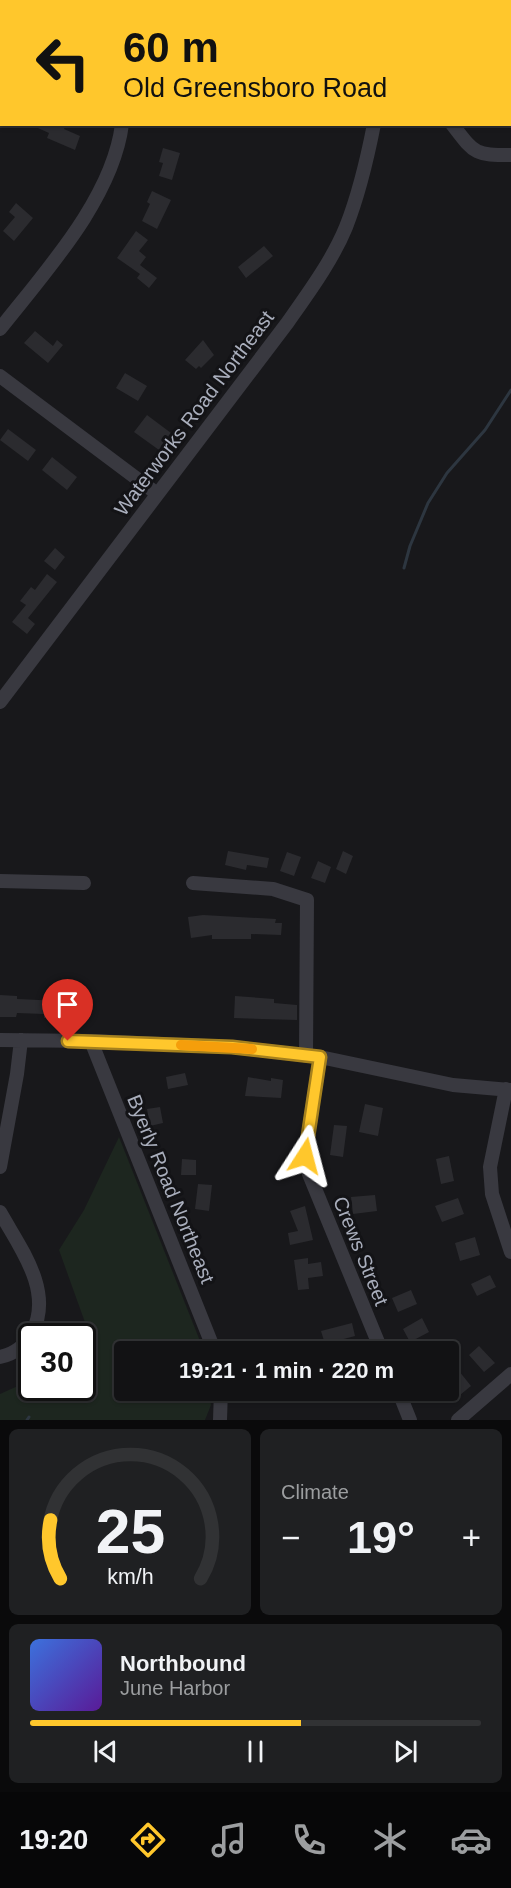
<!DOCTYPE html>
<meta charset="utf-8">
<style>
body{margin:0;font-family:Arial,sans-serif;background:#1f2022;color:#f1f3f6;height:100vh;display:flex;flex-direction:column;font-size:22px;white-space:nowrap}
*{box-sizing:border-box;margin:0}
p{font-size:20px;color:#9c9ea0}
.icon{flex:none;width:33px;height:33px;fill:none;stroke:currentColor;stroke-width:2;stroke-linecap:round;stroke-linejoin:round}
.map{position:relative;height:1420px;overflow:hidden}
.side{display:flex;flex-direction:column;gap:9px;padding:9px;background:#0a0a0b;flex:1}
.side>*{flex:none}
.banner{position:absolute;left:0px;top:0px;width:512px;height:126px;box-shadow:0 2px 4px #0004,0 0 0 2px #313234;background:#ffc72c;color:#111;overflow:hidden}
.speed{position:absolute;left:18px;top:1323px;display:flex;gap:12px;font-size:30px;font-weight:700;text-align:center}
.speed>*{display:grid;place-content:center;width:78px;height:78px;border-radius:50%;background:#121214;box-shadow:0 2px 4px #0004,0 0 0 2px #313234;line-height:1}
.speed .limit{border:3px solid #111;border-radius:9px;background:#fff;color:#111}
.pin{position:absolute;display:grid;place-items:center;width:51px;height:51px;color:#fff;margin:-62px -26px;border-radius:50% 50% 50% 0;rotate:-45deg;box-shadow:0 0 6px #0007}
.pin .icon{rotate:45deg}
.me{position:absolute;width:66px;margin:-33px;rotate:9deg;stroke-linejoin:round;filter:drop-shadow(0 0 4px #0008)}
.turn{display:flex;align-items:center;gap:21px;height:126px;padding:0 24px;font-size:27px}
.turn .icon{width:78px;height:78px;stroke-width:2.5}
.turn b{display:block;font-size:42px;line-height:51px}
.big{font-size:45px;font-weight:700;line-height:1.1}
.side .card{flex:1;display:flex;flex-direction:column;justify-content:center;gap:9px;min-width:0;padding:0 21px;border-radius:9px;background:#1f2022}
.side .dial{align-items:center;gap:0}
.dial svg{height:156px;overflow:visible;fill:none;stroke:#313234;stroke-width:7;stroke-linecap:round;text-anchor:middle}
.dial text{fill:#f1f3f6;stroke:none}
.song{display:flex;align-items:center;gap:18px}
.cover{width:72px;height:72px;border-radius:9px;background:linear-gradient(135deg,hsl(220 70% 55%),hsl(270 70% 35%))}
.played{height:6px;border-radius:3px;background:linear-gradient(90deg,#ffc72c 60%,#313234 60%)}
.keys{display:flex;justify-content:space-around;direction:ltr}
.heat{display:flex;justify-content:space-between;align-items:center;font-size:33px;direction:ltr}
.side .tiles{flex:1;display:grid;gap:9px;grid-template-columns:1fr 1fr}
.card:last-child{grid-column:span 2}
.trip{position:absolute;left:114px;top:1341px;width:345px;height:60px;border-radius:6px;background:#121214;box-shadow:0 2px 4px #0004,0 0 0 2px #313234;font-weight:700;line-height:60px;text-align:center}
.menu{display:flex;height:96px;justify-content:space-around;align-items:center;background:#070708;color:#9c9ea0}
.menu .icon{width:42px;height:42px}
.menu .selected{color:#ffc72c}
.menu b{font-size:27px;color:#f1f3f6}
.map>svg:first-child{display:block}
.green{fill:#1d261f}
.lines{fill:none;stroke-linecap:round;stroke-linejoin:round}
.stream{stroke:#2d3640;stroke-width:3}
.building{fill:#2b2b2f}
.minor{stroke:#393940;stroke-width:14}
.route-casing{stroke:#a6811d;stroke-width:15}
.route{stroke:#ffc72c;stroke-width:10}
.slow{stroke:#f59e0b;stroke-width:10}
.labels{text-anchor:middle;stroke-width:6;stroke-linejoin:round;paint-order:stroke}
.street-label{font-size:20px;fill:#a9aebc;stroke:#131316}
</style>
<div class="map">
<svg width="511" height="1420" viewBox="0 0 511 1420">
<rect width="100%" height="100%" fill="#18181b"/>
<path class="green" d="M119 1137 204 1351 124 1352V1390L209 1391 211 1405 205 1420H0V1394L31 1380 32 1388H82L83 1359 96 1353 59 1250 84 1210Z"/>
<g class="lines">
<path class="stream" d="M404 568 410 546 428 503 447 473 485 430 511 390
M27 1420 29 1417"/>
</g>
<path class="building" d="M29 124H66L64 129 80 136 75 150 47 138 49 133Z
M163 148 180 153 172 180 159 176 163 163 159 162Z
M152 191 171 200 157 229 142 221 150 204 147 202Z
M16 203 33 218 14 241 3 231 15 217 9 212Z
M136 231 148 240 139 251 146 257 140 265 157 278 149 288 137 278 140 274 117 258Z
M264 246 273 256 246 278 238 267Z
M35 331 53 346 57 340 63 345 48 363 24 343Z
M203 340 214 355 201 368 199 366 196 369 185 360Z
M125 373 147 386 138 401 116 388Z
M147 415 171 433 159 450 134 432Z
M8 429 36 450 28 461 0 440Z
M52 457 77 477 67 490 42 470Z
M55 548 65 557 55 570 44 561Z
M47 574 57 582 28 618 35 624 27 634 12 622 26 605 20 601 31 587 35 590Z
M228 851 269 858 267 868 247 865 246 870 225 865Z
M343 851 353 856 346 874 336 869Z
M287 852 301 857 294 876 280 871Z
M318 861 331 867 325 883 311 878Z
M203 915 276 919 275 923H282L281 935 251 934V939H212V935L191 938 188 917Z
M0 995 17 996V999L82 1002V1018H44V1014L17 1013 16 1017H0Z
M235 996 274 999V1003L297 1005V1020L234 1018Z
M185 1073 188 1085 168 1089 166 1077Z
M248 1077 271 1081V1078L283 1080 281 1098 245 1096Z
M365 1104 383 1108 378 1136 359 1132Z
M160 1107 163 1123 150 1126 147 1109Z
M334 1125 347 1126 343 1157 330 1155Z
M449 1156 454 1181 441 1184 436 1159Z
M182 1159 196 1160V1175H181Z
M198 1184 212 1185 209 1211 195 1209Z
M375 1195 377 1211 353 1214 351 1197Z
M458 1198 464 1214 442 1222 435 1206Z
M305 1206 313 1240 290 1245 288 1233 298 1231 290 1211Z
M475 1237 480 1255 460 1261 455 1243Z
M308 1258V1264L321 1262 323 1276 308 1278 309 1289 298 1290 294 1260Z
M490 1275 496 1287 477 1296 471 1284Z
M411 1290 417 1304 398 1312 392 1298Z
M422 1318 429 1332 410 1342 403 1329Z
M352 1323 355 1336 325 1344 321 1331Z
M479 1346 495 1363 484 1372 469 1355Z
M459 1371 471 1386 460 1395 448 1381Z"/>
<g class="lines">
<path class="minor" d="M97 0V2
M379 0V2
M441 0V2
M452 124C475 154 474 155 511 155
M0 329C45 272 113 198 122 124
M0 376 156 493
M0 702 288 322C309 292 332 261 346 227 359 194 367 160 374 124
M0 881 84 883
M193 883 273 889 307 900 306 1056
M0 1040 91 1041 232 1047 320 1057 453 1085 511 1090
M91 1041 215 1352
M320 1057 305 1156 309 1174 382 1352
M506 1089 490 1167 492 1194 511 1252
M0 1167 17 1074 21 1040
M0 1212C20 1248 54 1291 32 1333 25 1346 14 1354 0 1357
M398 1390 410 1420
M220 1420 221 1390
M458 1420 511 1374"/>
</g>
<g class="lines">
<defs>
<path id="route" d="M68 1041 232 1047 320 1057 305 1156"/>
</defs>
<use href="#route" class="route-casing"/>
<use href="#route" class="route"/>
<path class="slow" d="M181 1045 252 1049"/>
</g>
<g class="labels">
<g class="street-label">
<text transform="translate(194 413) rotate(-53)" y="7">Waterworks Road Northeast</text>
<text transform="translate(171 1189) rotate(68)" y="7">Byerly Road Northeast</text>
<text transform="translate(361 1251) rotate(68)" y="7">Crews Street</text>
</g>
</g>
</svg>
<div class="speed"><div class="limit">30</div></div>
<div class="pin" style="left:68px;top:1041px;background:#d93025"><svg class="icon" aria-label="arrive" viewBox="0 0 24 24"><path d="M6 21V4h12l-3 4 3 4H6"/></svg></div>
<svg class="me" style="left:305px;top:1156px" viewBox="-20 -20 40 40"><path d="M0-17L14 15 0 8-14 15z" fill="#ffc72c" stroke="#fff" stroke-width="4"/></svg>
<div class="trip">19:21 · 1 min · 220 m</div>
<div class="banner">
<div class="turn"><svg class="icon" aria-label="left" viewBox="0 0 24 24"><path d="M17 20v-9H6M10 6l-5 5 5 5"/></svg><div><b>60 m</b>Old Greensboro Road</div></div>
</div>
</div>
<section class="side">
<div class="tiles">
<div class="card dial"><svg viewBox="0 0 100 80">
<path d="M14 69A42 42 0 1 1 86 69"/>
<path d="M14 69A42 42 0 0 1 9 39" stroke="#ffc72c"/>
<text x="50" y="56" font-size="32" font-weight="700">25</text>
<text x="50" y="72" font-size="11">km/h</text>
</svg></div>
<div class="card"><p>Climate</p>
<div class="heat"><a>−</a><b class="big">19°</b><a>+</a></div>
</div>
<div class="card">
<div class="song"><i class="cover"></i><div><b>Northbound</b><p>June Harbor</p></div></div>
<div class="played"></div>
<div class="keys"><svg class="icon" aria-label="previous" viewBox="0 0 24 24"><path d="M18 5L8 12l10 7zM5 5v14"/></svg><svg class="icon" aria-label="pause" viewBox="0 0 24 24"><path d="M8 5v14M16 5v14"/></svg><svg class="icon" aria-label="next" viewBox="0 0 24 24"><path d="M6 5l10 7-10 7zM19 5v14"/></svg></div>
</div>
</div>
</section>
<nav class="menu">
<b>19:20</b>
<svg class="icon selected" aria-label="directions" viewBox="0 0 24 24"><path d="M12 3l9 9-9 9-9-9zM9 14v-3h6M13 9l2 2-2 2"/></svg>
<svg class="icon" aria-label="music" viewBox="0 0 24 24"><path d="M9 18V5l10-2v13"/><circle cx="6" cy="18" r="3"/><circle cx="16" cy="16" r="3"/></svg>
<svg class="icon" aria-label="phone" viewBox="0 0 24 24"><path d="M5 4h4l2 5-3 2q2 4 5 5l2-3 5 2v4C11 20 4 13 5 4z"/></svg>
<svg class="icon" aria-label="climate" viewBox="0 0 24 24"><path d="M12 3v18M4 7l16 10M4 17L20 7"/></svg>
<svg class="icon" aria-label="car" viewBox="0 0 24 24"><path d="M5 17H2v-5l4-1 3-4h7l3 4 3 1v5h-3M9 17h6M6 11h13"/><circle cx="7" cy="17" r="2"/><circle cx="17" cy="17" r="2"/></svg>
</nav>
